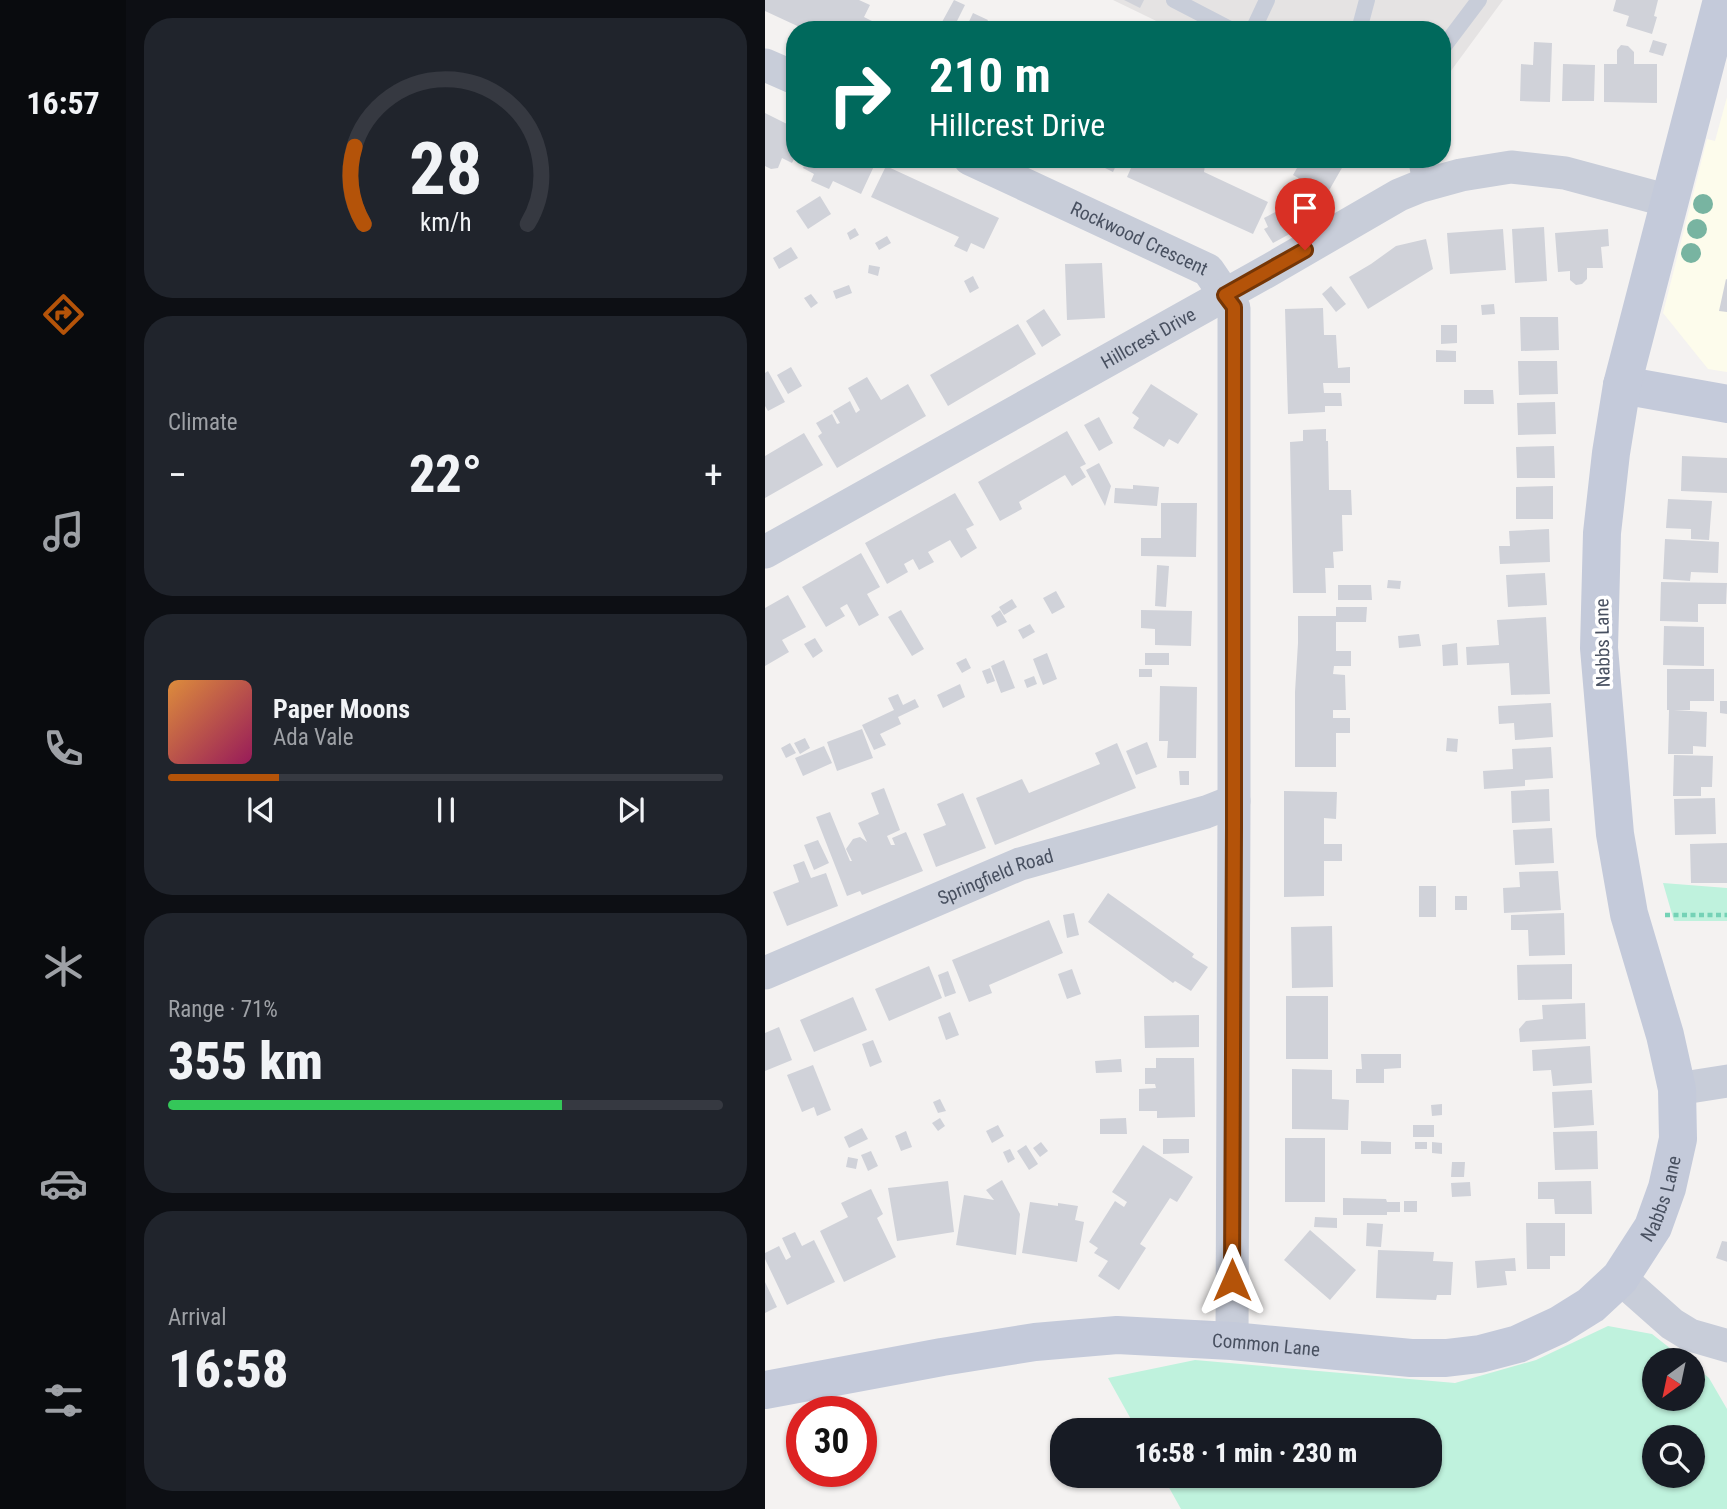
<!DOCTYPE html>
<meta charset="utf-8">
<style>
body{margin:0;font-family:"Roboto Condensed",sans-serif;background:#20242c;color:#f1f3f6;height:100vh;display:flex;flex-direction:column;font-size:26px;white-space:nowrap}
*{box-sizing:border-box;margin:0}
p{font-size:23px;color:#9ea1a6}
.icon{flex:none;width:38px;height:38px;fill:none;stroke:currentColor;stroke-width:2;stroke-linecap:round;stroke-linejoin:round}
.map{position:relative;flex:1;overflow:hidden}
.drawer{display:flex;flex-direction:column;gap:18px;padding:18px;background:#0d0f14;width:639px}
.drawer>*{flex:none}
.banner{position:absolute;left:21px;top:21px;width:665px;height:147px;border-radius:28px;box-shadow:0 2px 5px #0004;background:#00695c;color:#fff;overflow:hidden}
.needle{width:46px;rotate:213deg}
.controls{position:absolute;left:877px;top:1348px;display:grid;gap:14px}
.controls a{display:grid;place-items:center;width:63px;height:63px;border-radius:50%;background:#171b24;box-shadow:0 2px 5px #0004;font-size:35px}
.speed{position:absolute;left:21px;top:1396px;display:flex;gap:14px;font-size:35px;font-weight:700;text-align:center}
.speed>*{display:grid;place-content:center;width:91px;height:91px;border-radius:50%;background:#171b24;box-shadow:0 2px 5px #0004;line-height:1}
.speed .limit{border:10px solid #d22;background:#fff;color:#111}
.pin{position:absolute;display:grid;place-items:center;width:60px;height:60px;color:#fff;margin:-72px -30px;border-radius:50% 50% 50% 0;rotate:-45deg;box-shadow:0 0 7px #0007}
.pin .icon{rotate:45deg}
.me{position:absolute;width:77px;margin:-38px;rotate:0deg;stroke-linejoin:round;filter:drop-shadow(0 0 5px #0008)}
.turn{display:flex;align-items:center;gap:24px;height:147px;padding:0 28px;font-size:32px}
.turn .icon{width:91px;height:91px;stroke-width:2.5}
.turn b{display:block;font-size:49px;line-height:60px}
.big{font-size:52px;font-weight:800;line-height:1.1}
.drawer .tile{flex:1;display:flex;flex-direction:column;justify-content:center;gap:10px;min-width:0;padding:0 24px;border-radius:28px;background:#20242c}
.drawer .dial{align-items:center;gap:0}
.dial svg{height:182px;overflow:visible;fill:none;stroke:#363941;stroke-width:7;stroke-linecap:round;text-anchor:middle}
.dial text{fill:#f1f3f6;stroke:none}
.song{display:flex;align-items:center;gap:21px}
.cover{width:84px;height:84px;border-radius:10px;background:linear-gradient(135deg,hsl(30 70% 55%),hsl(330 70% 35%))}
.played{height:7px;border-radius:4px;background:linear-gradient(90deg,#b45309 20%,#363941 20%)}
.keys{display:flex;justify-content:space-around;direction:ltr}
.heat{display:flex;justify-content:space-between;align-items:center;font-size:38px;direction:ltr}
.charge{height:10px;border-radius:5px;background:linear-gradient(90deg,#34c759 71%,#363941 0)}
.trip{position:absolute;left:285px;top:1418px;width:392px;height:70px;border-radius:28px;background:#171b24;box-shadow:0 2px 5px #0004;font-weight:800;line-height:70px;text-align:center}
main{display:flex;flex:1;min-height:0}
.dock{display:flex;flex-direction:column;width:126px;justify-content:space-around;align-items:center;background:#090b0e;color:#9ea1a6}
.dock .icon{width:49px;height:49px}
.dock .active{color:#b45309}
.dock b{font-size:32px;color:#f1f3f6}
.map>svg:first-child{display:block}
.commercial{fill:#fdfcec}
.education{fill:#e5e3e3}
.green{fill:#bff2dd;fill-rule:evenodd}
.building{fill:#d0d2d9}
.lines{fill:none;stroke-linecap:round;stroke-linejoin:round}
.path{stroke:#75d2b6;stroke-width:4.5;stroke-dasharray:5 3.5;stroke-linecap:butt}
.lane{stroke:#c8cdd9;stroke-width:16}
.street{stroke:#c8cdd9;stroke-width:33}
.secondary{stroke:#c4cada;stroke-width:38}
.tree{fill:#78b4a1}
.route-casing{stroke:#753606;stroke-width:18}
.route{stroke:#b45309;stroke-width:12}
.labels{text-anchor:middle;stroke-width:7;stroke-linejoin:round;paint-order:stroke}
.street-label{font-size:19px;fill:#485060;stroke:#fff}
</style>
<main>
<nav class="dock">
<b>16:57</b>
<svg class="icon active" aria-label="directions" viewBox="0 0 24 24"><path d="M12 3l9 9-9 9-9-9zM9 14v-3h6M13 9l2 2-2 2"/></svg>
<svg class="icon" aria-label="music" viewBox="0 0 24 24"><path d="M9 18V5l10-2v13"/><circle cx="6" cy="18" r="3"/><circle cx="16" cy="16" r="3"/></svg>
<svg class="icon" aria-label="phone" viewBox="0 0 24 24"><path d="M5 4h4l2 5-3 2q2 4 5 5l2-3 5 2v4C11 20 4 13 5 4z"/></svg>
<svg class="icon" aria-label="climate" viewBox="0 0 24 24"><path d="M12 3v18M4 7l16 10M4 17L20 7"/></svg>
<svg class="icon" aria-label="car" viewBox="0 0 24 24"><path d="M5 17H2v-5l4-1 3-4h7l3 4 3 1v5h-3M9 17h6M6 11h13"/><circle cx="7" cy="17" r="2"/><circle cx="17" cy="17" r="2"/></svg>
<svg class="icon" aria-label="filters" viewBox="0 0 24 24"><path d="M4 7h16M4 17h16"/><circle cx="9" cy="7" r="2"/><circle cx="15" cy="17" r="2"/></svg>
</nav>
<section class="drawer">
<div class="tile dial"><svg viewBox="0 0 100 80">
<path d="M14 69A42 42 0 1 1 86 69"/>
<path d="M14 69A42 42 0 0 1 10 35" stroke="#b45309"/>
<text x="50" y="56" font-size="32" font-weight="700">28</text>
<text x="50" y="72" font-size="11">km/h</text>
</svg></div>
<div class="tile"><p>Climate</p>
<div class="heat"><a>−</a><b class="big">22°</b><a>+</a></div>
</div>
<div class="tile">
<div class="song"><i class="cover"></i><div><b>Paper Moons</b><p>Ada Vale</p></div></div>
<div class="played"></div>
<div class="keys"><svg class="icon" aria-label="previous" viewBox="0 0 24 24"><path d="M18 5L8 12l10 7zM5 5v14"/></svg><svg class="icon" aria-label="pause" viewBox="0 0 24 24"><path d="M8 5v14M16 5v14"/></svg><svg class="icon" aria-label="next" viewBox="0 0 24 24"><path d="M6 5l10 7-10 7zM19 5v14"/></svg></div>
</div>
<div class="tile"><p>Range · 71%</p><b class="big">355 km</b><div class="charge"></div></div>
<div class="tile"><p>Arrival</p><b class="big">16:58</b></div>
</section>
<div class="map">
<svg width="963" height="1509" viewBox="0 0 963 1509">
<rect width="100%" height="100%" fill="#f4f2f1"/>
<path class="commercial" d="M962 97V372L943 369 898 313 942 139 950 141Z"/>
<path class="education" d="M348 0H738L677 83V30H410Z"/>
<path class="green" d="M898 883 962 888V921H909Z
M843 1326 887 1334 920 1360H889V1398H928V1365L944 1378 962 1409V1509H416L397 1475H665V1430H372L343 1378 430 1360 690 1383 771 1360ZM889 1437H928V1475H889Z"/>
<path class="building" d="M0 0H94L105 5 99 17 111 23 108 30H41L0 11Z
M189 0 200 5 188 29 177 22Z
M359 0H379L375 8Z
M851 0H893L889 16 892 17 887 34 861 26 864 16 848 11Z
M208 13 223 20 218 30H200Z
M888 40 902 44 898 56 884 52Z
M769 42 787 43 785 102 755 101 756 64 768 65Z
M856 45 863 46 869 52V64H892V103L839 102V64H852V50Z
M798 64 830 65 829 101H797Z
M0 113 30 128V157L27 163 17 158 13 168 6 169 0 166Z
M42 159H101L110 164 96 194 68 181 64 189 46 181 49 174 38 168Z
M322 159H354L348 172Z
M370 159H412L418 162 419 159H437L440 165 439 172 503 202 488 234 362 177Z
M523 159H582L562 194 552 189 564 196 554 212 533 200 542 183 528 175 532 168 521 163Z
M121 166 234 218 219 249 206 243 202 252 189 246 194 237 106 197Z
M55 196 66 214 43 229 31 211Z
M520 207 532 230 508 243 499 229 503 227 499 218Z
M779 227 782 281 750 283 747 229Z
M90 228 94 235 85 240 82 233Z
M738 229 741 270 685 274 682 233Z
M843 229 844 246 836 247 838 268H822V279L817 284 811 285 805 280V271L793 272 790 233Z
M122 236 126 243 114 250 110 243Z
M661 239 668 269 603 309 584 277 606 264 631 246Z
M26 247 33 258 14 269 8 258Z
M337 263 340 318 302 320 300 264Z
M104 265 115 267 113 276 103 273Z
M208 276 214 288 205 293 199 281Z
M961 279 963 280V312L954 311Z
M84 285 87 293 71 299 68 291Z
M566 286 581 304 571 312 557 294Z
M46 294 53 303 46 308 39 298Z
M729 304 730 314 717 315 716 305Z
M558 308 559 335H571L573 368 585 367V383H558L559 393H576L577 406H560V412L523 414 520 309Z
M279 309 296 335 277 347 261 321Z
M755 317H793L794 350 756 351Z
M253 324 271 354 183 406 165 375Z
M676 325H692V343L676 344Z
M671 350 691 351V362H671Z
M753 361H792L793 394 754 395Z
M26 367 37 386 23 394 12 375Z
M3 371 20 402 3 411 0 406V373Z
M102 377 116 400 143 384 161 416 72 468 53 436 57 433 51 423 67 414 72 424 75 423 68 411 85 401 91 413 95 410 83 388Z
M386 384 433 414 413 444 404 439 399 447 368 428 374 418 367 413Z
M699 390H728L729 404H699Z
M790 402 791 434 753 435 752 403Z
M334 417 348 443 334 451 319 425Z
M561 429V441H563L564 490H586L587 515H577L578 551 568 552 569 568H560L561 593H528L525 442 538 441V430Z
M302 431 321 464 315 467 321 477 307 486 300 475 254 502 257 509 235 521 213 482Z
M39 433 58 465 0 498V456Z
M789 446 790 478H752L751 447Z
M917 456 963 458V493L916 491Z
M334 463 346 486 340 506 321 470Z
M368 485 394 487 392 506 349 503 350 488 368 489Z
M788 486V519H751V487Z
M190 493 209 525 201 529 212 548 196 558 185 540 163 552 169 562 154 570 148 559 139 564 143 572 122 584 100 543Z
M903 499 947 501 944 540 926 539V529L901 528Z
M396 503H432L431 557 376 556V538H396Z
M784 529 785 562 735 564 734 546H745L744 531Z
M900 539 954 542 953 573 926 572 925 581 898 579Z
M96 553 115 587 102 594 114 615 94 626 82 604 75 608 80 616 61 627 37 587Z
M392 565 404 566 401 607 390 606Z
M780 573 782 605 743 607 741 575Z
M623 580 636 581 635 589 622 588Z
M896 582 962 583 961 604H933V622L895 621Z
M573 585H606L607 600H573Z
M291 591 300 607 287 614 278 598Z
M23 595 41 627 17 640 24 652 0 666V608Z
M247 599 252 607 239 615 234 607Z
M571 607H602L601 622H571V651H586V666H569L568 674 580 675 581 710H568V718H585V733H571V767H530V692L533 643V616H571Z
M136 610 159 649 147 656 123 617Z
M235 610 242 622 232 627 226 616Z
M376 610 427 611 426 646 390 645V629L376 628Z
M781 617 785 694 746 695 744 663 702 665 701 647 734 645 732 620Z
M265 624 270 632 258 639 253 630Z
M899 626 939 627V666L898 665Z
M654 634 656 646 634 648 633 636Z
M50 638 58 651 48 658 39 644Z
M692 643 693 665 678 666 677 645Z
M282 653 292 679 278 685 268 659Z
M380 653H404V665H380Z
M201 658 206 668 197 673 191 663Z
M239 660 250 688 236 693 226 666Z
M225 668 230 681 222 684 217 671Z
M374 669H387V677H374Z
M902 669H949V701H925V710H909L942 712 941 747 928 746V754H903L904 710H902Z
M269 676 272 684 262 688 259 680Z
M195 684 200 697 178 708 172 695Z
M395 686 432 687 431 758H402L403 741H394Z
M133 694 138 705 150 699 154 707 133 717 136 724 115 734 121 745 109 750 97 725 129 710 123 698Z
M955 701H963V714L955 713Z
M786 703 788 737 750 740 749 723 734 724 733 706Z
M97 729 108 758 72 771 62 742Z
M40 738 45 748 35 754 29 743Z
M682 738 693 739 692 752 681 751Z
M382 742 392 767 371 775 361 751Z
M25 743 31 753 21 758 16 748Z
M352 743 371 788 230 845 211 798 257 779 264 793 335 764 330 753Z
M59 746 67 763 38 776 30 758Z
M786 747 788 778 760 780V786L719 789 718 771 748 769 747 749Z
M909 755 948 756 947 787H936V796H908Z
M414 771H424V785H415Z
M119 788 135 830 122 836 126 845H130L127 838 141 832 158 871 97 895 95 891 82 896 51 817 65 812 85 861H87L81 849 88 839 95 837 102 842 93 823 114 814 106 793Z
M784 789 785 821 747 823 746 791Z
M519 791 572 792 571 819 559 818V844H577V861H559V896L519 897Z
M198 793 221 848 171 867 158 834 181 825 172 804Z
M950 798 951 834 910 835 909 799Z
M787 828 789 863 750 865 748 830Z
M53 840 64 863 49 870 39 845Z
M963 843V883H926L925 844Z
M39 861 46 878 61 873 73 906 22 926 8 892 34 882 28 865Z
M793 871 796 910 739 913 738 888 755 887 754 872Z
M654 886H671V917H654Z
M343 893 429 954 427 957 443 967 426 991 410 981 408 983 323 922Z
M690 896H702V910H690Z
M309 913 314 935 302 938 298 915Z
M799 913 800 955 764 956 763 930H746V915Z
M284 920 298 953 224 985 227 993 204 1002 187 960Z
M567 926 568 987 527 988 526 927Z
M807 964V999L753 1000 752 965Z
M164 966 177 998 124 1021 110 989Z
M307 969 316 994 302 999 293 974Z
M183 971 191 993 180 997 173 975Z
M521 996H563V1059H521Z
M88 997 102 1030 49 1052 35 1020Z
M820 1003 821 1039 755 1042 754 1029 761 1021 778 1019 777 1005Z
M185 1012 194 1035 181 1040 173 1017Z
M434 1015V1047L380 1048 379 1016Z
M14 1027 27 1060 0 1071V1033Z
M108 1040 117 1062 105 1067 97 1044Z
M825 1046 827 1083 788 1086 786 1070 768 1071 767 1050Z
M596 1054H636V1068L619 1069V1083H591V1069H597Z
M391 1058H429L430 1117 392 1118V1111H374V1089L391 1088 390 1084H380V1068H391Z
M356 1059 357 1072 331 1073 330 1061Z
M48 1065 66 1110 52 1116 49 1107 37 1112 22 1075Z
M527 1069 567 1070V1099L584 1100 583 1130 527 1129Z
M827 1090 829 1125 789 1128 787 1092Z
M175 1099 181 1111 173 1113 168 1102Z
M677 1104V1115L667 1116 666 1105Z
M175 1118 180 1126 173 1131 167 1123Z
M361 1118 362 1134H335V1119Z
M233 1125 239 1136 227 1143 221 1131Z
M648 1125H669V1137H648Z
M97 1128 103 1139 84 1148 79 1137Z
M141 1131 147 1147 136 1151 130 1136Z
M832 1131 833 1169 790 1170 788 1132Z
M520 1138H560V1202H520Z
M398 1139H424V1153L398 1154Z
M596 1141 626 1142V1154H596Z
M276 1142 283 1151 275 1157 268 1148Z
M650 1142H662V1149H650Z
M667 1142 677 1143V1154L667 1153Z
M261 1145 273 1164 264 1170 252 1151Z
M378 1145 428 1177 412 1202 405 1198 375 1244 381 1248 354 1290 333 1276 343 1261 329 1253 333 1248 324 1242 350 1201 359 1207 362 1202 347 1192Z
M245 1149 250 1159 243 1163 238 1152Z
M106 1151 113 1166 103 1171 96 1155Z
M83 1157 93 1159 91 1169 81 1167Z
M687 1162H700L699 1177H686Z
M237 1180 255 1214 251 1255 191 1245 199 1195 229 1200 221 1190Z
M183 1181 189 1232 132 1241 123 1188Z
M826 1181 827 1214H790L789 1199H773V1182Z
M705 1182 706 1196 687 1197 686 1183Z
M106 1189 118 1214 112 1218 131 1257 79 1282 55 1231 83 1217 76 1203Z
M578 1198 621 1199 622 1202H635V1212H622V1215H578Z
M639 1201H652V1212H639Z
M265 1202 293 1206V1203L313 1206 310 1220 319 1222 312 1262 257 1253Z
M550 1217 572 1218V1228L549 1227Z
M602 1223 618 1224 616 1247 601 1246Z
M761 1223H800V1256H785V1269H762Z
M545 1230 591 1270 565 1300 519 1260Z
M30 1232 37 1246 49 1240 70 1282 22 1305 0 1259V1253L14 1246 21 1260 26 1257 17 1238Z
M957 1241 963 1242V1262L951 1258Z
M613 1250 669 1252 668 1261 688 1262 686 1295H672L671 1300 611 1298Z
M750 1258 751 1271H740L742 1285 712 1288 710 1261Z
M0 1282 12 1307 0 1313Z"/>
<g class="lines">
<path class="path" d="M900 915H963"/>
<path class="lane" d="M409 0 467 30
M488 30 502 0
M594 30 602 0
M677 49 714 0
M651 159 656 186"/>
<g class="street">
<path d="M0 65 30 78"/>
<path id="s1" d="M205 159 443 270 469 308V801L467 1341"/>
<path id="s2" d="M0 552 501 272 634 195 656 186 696 175 746 167 800 173 904 201"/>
<path id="s3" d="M0 973 255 864 441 812 469 801"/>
<path d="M912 1089 963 1081"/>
<path d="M855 1278 907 1324 925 1335 963 1346"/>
</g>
<g class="secondary">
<path d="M857 385 963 404"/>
<path id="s4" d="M0 1390 177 1357 270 1342 352 1335 467 1341 646 1358H681L715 1354 753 1344 794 1325 826 1305 855 1278 888 1227 902 1188 913 1139 912 1089 900 1035 864 914 850 834 834 648 837 533 846 453 857 385 957 0"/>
</g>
</g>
<g class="tree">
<circle cx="938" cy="204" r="10"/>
<circle cx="932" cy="229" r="10"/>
<circle cx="926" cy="253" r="10"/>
</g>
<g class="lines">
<defs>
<path id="route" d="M467 1280 469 828V307L460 295 540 250"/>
</defs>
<use href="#route" class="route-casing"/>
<use href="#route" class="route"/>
</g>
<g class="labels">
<g class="street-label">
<text dy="7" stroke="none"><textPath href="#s1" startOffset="187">Rockwood Crescent</textPath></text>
<text dy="7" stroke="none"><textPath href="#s2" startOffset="439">Hillcrest Drive</textPath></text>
<text transform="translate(837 643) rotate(-91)" y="7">Nabbs Lane</text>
<text dy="7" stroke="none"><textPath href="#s3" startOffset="250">Springfield Road</textPath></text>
<text dy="7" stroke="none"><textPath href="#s4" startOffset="973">Nabbs Lane</textPath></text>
<text dy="7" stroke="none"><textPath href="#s4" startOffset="506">Common Lane</textPath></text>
</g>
</g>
</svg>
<div class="controls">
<a><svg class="needle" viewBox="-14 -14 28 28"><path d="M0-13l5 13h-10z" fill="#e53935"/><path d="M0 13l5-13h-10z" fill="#9ea1a6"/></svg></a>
<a><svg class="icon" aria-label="search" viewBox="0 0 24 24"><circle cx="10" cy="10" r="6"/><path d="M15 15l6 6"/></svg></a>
</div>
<div class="speed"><div class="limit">30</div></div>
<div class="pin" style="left:540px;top:250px;background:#d93025"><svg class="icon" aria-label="arrive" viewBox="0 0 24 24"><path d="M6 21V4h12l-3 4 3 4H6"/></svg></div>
<svg class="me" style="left:467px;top:1280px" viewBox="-20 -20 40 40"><path d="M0-17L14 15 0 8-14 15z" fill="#b45309" stroke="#fff" stroke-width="4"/></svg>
<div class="trip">16:58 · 1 min · 230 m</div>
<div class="banner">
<div class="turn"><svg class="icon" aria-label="right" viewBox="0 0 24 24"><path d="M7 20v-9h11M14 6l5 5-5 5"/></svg><div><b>210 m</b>Hillcrest Drive</div></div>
</div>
</div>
</main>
